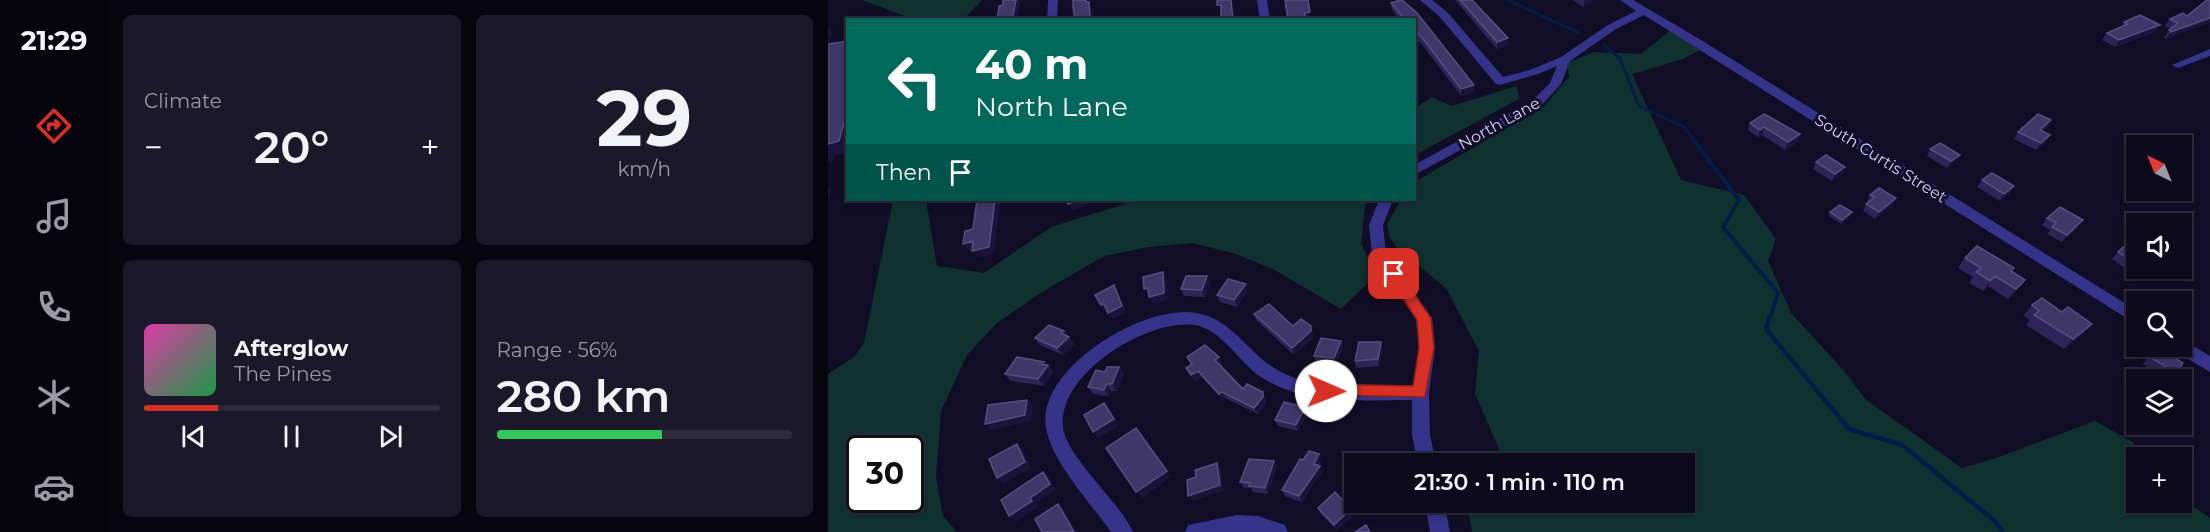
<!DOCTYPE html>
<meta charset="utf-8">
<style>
body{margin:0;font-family:Montserrat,sans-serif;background:#1b182a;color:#f1f3f6;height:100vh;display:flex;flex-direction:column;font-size:22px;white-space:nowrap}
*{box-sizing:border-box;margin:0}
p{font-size:20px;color:#9a9aa4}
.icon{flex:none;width:33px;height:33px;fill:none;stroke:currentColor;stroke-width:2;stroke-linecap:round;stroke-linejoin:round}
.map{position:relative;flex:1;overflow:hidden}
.drawer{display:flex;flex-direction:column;gap:15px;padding:15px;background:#070610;width:720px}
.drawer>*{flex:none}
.guide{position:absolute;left:18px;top:18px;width:570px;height:183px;border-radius:0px;box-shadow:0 3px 9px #0003,0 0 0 2px #2d2b3b;background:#00695c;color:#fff;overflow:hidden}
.needle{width:39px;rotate:317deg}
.tools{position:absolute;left:1298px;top:135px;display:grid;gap:12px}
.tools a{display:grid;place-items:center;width:66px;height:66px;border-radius:0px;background:#0d0a1d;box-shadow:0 3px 9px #0003,0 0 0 2px #2d2b3b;font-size:30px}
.speed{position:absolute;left:18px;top:435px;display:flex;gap:12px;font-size:30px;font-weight:700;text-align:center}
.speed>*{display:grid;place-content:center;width:78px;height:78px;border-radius:50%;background:#0d0a1d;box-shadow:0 3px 9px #0003,0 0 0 2px #2d2b3b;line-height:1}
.speed .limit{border:3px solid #111;border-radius:9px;background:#fff;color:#111}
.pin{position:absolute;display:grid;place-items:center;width:51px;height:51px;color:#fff;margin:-26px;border-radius:12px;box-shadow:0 3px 9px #0006}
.me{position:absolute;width:66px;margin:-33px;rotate:91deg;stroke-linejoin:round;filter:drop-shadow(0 0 4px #0008)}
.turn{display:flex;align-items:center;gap:21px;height:126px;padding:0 30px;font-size:27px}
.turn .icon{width:78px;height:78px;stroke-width:2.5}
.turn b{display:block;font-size:42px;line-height:51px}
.then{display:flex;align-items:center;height:57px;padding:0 30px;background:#0003;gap:12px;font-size:22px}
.big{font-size:45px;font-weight:600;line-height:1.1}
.drawer .tile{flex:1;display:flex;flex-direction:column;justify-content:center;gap:9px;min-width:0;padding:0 21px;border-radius:9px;background:#1b182a}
.drawer .dial{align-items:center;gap:0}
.dial b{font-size:78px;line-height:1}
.song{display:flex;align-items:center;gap:18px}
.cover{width:72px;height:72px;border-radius:9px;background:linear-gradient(135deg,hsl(320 70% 55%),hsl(140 70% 35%))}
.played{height:6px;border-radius:3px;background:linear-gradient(90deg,#d93025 25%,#2d2b3b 25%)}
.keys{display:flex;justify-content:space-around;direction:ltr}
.heat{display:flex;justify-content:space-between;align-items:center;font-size:33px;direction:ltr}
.charge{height:9px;border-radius:4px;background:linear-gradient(90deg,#34c759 56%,#2d2b3b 0)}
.drawer .tiles{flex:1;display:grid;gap:15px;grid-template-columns:repeat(2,1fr)}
.trip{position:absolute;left:516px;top:453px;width:351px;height:60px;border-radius:0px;background:#0d0a1d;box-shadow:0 3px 9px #0003,0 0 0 2px #2d2b3b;font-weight:600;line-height:60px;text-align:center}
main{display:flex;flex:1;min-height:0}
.tabs{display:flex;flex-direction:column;width:108px;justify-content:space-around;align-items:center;background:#05040c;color:#9a9aa4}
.tabs .icon{width:42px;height:42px}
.tabs .current{color:#d93025}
.tabs b{font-size:27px;color:#f1f3f6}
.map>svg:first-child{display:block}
.green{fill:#0f3231;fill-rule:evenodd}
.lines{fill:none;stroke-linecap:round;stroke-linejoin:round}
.stream-far2{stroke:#041d48;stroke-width:3}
.stream-far1{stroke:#041d48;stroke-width:4}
.stream{stroke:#041d48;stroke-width:4.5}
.minor{fill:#36338b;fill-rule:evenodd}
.wall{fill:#2e2457}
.shaded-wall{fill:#1b133c}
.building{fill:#403769;stroke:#584f80;stroke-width:1.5}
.route{fill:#d93025;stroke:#8d1f18;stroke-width:1.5}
.labels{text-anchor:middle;stroke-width:6;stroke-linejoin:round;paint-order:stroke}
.street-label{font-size:16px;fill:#d8d3ff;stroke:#110d27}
</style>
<main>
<nav class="tabs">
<b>21:29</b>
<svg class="icon current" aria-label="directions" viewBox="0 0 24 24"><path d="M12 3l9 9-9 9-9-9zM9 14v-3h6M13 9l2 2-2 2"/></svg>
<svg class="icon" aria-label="music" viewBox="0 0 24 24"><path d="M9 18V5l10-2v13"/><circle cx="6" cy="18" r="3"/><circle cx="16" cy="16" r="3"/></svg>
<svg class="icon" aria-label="phone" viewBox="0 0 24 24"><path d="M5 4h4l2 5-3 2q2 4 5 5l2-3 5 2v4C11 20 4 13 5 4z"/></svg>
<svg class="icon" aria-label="climate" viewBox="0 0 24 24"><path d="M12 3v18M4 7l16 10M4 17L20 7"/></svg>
<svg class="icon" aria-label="car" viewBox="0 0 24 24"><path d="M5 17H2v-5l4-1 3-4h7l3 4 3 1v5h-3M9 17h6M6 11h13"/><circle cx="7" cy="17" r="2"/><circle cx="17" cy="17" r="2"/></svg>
</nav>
<section class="drawer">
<div class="tiles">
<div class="tile"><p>Climate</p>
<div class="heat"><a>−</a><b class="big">20°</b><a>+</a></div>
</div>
<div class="tile dial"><b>29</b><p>km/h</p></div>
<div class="tile">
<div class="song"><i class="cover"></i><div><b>Afterglow</b><p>The Pines</p></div></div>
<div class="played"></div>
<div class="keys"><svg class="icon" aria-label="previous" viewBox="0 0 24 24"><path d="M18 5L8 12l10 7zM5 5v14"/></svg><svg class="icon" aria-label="pause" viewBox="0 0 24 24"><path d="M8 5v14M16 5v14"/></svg><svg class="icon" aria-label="next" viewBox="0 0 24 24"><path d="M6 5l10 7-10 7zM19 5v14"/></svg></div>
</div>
<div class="tile"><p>Range · 56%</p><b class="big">280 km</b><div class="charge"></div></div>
</div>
</section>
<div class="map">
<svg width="1382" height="532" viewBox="0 0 1382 532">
<rect width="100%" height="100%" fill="#110d27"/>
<path class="green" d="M34 0H154L136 19H85Z
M842 31 874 49 855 59 804 74 853 180 916 195 948 239 940 261 963 313 1016 371 1037 399 1134 468 1171 457 1267 421 1306 443 1314 457 1308 458V502H1353V498L1382 518V532H644L639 503 856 502V464L661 463 672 451 647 394 651 351 618 288 572 251 562 238 559 224 573 200H586L587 182 716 106 741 77 739 63 766 52 813 54Z
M689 86 691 99 587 155V108L604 97 624 106Z
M65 200H98L109 266 156 273 223 227 310 200H540L537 205 533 244 549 274 513 309 445 269 405 253 364 243 321 247 276 256 214 292 169 323 139 355 113 411 108 478 115 516 129 532H0V374L26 357 36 343ZM32 448H82V500H32Z"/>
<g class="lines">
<path class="stream-far2" d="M680 0 751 33
M776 45 792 59 811 106 856 127 868 143"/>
<path class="stream-far1" d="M867 142 911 200 895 227 950 293 942 318"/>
<path class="stream" d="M942 316 938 329 1021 429 1074 445 1168 522 1175 532"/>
<path class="minor" d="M220 0H230L229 20H219Z
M429 0H439L442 20H432Z
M592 0H604L619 12 675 77 702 70 733 57 780 25 808 11 792 0H805L868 37 1308 310V324L816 15 788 29 742 61 733 84 712 107 586 175V165L704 101 722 83 729 66 710 74 672 85 668 84 611 16Z
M1382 49V56L1350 68 1344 65Z
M551 200H565L555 225 558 254 604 318 607 348 601 392 602 435 608 464H590L584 435V400C534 400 477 406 433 377 411 363 394 329 366 325 319 319 230 373 235 427 238 457 292 502 305 532H283C263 503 224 463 218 428 208 369 316 303 369 313 403 319 419 351 446 368 486 393 540 385 585 385L591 348 588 319 544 255 541 225Z
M1353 339 1382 356V372L1347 351 1345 346H1353Z
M597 502H616L622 532H602Z
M409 515 430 516 457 525 460 532H357L360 525Z"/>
</g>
<path class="wall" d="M573 0H574L589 13 646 85V92L633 96 596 47 586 36V20H572L564 10 563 3Z
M627 0H644L680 45 669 49Z
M744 0H766L756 7Z
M1359 16 1338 39 1336 37 1343 29 1337 26 1342 19Z
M1296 22 1327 32 1287 47 1274 40 1279 33 1293 27Z
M922 123 972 134 970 142 957 150 934 135 930 137 920 130Z
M1219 128 1214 131 1222 135 1217 143 1208 150 1186 139 1190 132Z
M1102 149 1132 155 1128 162 1119 168 1099 156Z
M988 162 1014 174 1004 181 985 169Z
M1154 180 1182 193 1172 201 1149 187Z
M1042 195 1065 205 1047 219 1035 211 1038 204 1040 203 1039 202Z
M1002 212H1024L1022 216 1013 224 1001 216Z
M1219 218 1249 227 1234 242 1219 234 1222 230 1214 225Z
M1308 248V268H1323L1312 279 1284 259 1290 252Z
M1137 258 1184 271 1189 290 1180 299 1160 286 1155 291 1141 283 1145 277 1130 268Z
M379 276 383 283 377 297 356 296 353 289Z
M420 291 409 307 392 302 389 295Z
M1204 305 1234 312 1255 334 1236 349 1198 325 1202 320 1195 316Z
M426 314 485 333V338L466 355 429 321Z
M236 331 246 344 235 355 212 345 207 338Z
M553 342 555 349 551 366 528 368 527 361Z
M515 348 508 365 488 362 486 356Z
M1330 348 1348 373 1340 380 1315 364 1322 355Z
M359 357H391L395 364 392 366 415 389 435 392 438 399V404L430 414 397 398 395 400 374 377 367 382 358 368 363 364Z
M218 365H220L225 372 216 386 183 381 177 374Z
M291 367 296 374 289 391H283L281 396 265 394 260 387 277 372Z
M477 407 479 413 470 431 450 426 447 420Z
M475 460 493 461 491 465 494 472 474 502 457 496 454 490Z
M449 467 440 494 425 492 423 488H416L412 482Z
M490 508 526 515 509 530 492 513Z"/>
<path class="shaded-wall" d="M188 0H193L189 20H184Z
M403 0H404L406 20H405Z
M480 0 483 19 477 20V13Z
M756 0H766L756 7Z
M261 2 265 9V20H262Z
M1382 18V23L1338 39 1343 32Z
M1332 25 1327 32 1287 47 1291 40Z
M0 27 4 33 0 45Z
M680 38V45L669 49V42Z
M646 85V92L633 96V89Z
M17 120H20V152L7 155 6 159 0 163V144Z
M1223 120 1219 128 1207 137 1212 130Z
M936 127 934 135 930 137 932 130Z
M972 134 970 142 957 150 960 142Z
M1222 135 1217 143 1208 150 1213 143Z
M1132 155 1128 162 1119 168 1123 161Z
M1017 167 1014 174 1004 181 1007 174Z
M1186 186 1182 193 1172 201 1176 194Z
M0 187 3 190 0 200Z
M1068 198 1065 205 1047 219 1051 212Z
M167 200H173L166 254 150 258 144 251Z
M250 200H270L245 211 240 204Z
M1024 212 1022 216 1013 224 1014 220Z
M1255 220 1249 227 1234 242 1239 235Z
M145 241 151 248 141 251 135 244Z
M335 272 339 279 340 300 325 304 321 297Z
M379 276 383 283 377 297 374 290Z
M1167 276 1160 286 1155 291 1162 281Z
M1197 280 1189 290 1180 299 1188 289Z
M418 284 420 291 409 307 406 300Z
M286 285 290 292 299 312 285 319 280 313Z
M320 288 324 295 320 296 316 289Z
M276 304 280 311 278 312 273 305Z
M1264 324 1255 334 1236 349 1245 339Z
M483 326 485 333V338L466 355 464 348Z
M236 331 246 344 235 355 229 348 233 333Z
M513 341 515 348 508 365 506 358Z
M553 342 555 349 551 366 550 359Z
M391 357 395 364 390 367 387 360Z
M216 362 225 372 216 386 210 379 213 364Z
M291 367 296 374 289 391 284 384Z
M370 371 374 377 367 382 363 375Z
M279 384 283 391 281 396 276 390Z
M394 392 397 398 395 400 391 394Z
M435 392 438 399V404L430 414 426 408Z
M199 400 205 406 203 421 163 430 157 424Z
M276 403 281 409 291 426 270 438 265 432Z
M477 407 479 413 470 431 468 425Z
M313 435 343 477 314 498 308 492Z
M189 444 195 450 203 468 175 484 169 478Z
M491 454 493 461 488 470 486 464Z
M446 461 449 467 440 494 437 488Z
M389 463 393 469 396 491 365 501 360 496Z
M492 466 494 472 474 502 471 496Z
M215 472 221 479 228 490 208 503 210 507 188 522 181 516 202 498Z
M230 504 236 510 249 532H246Z
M523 509 526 515 509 530 506 525Z"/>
<path class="building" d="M175 0H188L184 20H169L171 6 175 5Z
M245 0H258V2H261L262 20H247L245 7Z
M389 0H403L405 20H393V5H389Z
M457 0H480L482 12 477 13V20H460Z
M573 0H574L589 13 646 85 633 89 596 40 586 29V20H577L563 3Z
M632 0H644L680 38 669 42Z
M1379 0H1382V18L1343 32 1341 30 1350 23 1342 19 1355 13 1359 16Z
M1312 15 1332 25 1291 40 1279 33 1300 24 1296 22Z
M20 41V120H17L11 141 0 144V44Z
M936 114 972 134 960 142 936 127 932 130 922 123Z
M1210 114 1223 120 1212 130 1222 135 1213 143 1190 132Z
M1112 143 1132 155 1123 161 1102 149Z
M998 155 1017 167 1007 174 988 162Z
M1164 173 1186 186 1176 194 1154 180Z
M1051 188 1068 198 1051 212 1038 204 1047 197 1042 195Z
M149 200H167L161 247 144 251 145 241 135 244 137 231 145 229Z
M238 200H250L240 204Z
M1012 205 1024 212 1014 220 1002 212Z
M1232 207 1255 220 1239 235 1224 227 1228 223 1219 218Z
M1299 244 1308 248V264L1290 252Z
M1149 246 1186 268 1183 271 1197 280 1188 289 1167 276 1162 281 1148 272 1153 268 1137 258Z
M1314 268H1323L1319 272Z
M335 272 336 293 321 297 320 288 316 289 315 277Z
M358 276H379L374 290 353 289Z
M400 279 418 284 406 300 389 295Z
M286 285 294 306 280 313 276 304 273 305 267 295Z
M1214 298 1234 312 1240 307 1264 324 1245 339 1206 315 1211 311 1204 305Z
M441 304 465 326 473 319 483 326V331L464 348 426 314Z
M221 325 236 331 233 333 241 337 229 348 207 338Z
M493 338 513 341 506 358 486 356Z
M531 342H553L550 359 527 361Z
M377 345 391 357 387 360 415 389 419 384 435 392V397L426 408 394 392 391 394 370 371 363 375 358 368 364 364 359 357Z
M1330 348 1355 363 1348 373 1322 357Z
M189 357 216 362 213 364 220 365 210 379 177 374Z
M279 367H291L284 384H279L276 390 260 387 268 370 277 372Z
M199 400 197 415 157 424 160 405Z
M456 402 477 407 468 425 447 420Z
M276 403 286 419 265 432 256 415Z
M1353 404 1365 413 1355 420 1353 418Z
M308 428 339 471 308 492 278 448Z
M189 444 197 462 169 478 161 459Z
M481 451 491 454 486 464 492 466 471 496 454 490 472 459 475 460Z
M421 459 446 461 437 488 421 486 422 483 412 482Z
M389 463 392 485 360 496 359 480 368 477 367 470Z
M215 472 222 484 202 498 204 501 181 516 173 500Z
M507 492 523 509 506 525 490 508Z
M230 504 246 532H214L207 519Z
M538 525 542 532H527Z"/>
<path class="route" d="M566 269 570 270 603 318 606 348 597 397 492 395 490 391 492 386 498 384 585 386 591 348 589 320 559 274Z"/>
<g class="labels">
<g class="street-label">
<text transform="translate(671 123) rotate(-29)" y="6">North Lane</text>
<text transform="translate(1053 158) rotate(32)" y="6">South Curtis Street</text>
</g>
</g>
</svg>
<div class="tools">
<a><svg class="needle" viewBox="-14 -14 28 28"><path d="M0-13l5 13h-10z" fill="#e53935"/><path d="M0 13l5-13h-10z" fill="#9a9aa4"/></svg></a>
<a><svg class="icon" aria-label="sound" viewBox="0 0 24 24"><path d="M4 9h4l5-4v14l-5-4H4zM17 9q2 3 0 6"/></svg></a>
<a><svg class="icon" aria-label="search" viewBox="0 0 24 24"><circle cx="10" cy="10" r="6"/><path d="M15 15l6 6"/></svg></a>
<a><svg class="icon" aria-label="layers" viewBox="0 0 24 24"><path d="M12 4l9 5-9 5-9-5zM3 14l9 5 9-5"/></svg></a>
<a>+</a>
</div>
<div class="speed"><div class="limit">30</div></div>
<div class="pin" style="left:566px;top:274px;background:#d93025"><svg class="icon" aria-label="arrive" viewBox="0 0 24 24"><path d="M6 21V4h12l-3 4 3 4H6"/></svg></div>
<svg class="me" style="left:498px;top:391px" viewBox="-20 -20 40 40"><circle r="19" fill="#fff"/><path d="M0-13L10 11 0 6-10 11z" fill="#d93025"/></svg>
<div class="trip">21:30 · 1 min · 110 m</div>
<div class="guide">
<div class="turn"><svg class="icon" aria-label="left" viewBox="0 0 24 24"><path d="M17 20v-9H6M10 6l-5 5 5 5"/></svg><div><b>40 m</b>North Lane</div></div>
<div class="then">Then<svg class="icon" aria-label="arrive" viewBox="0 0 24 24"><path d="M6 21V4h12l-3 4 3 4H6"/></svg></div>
</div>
</div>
</main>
